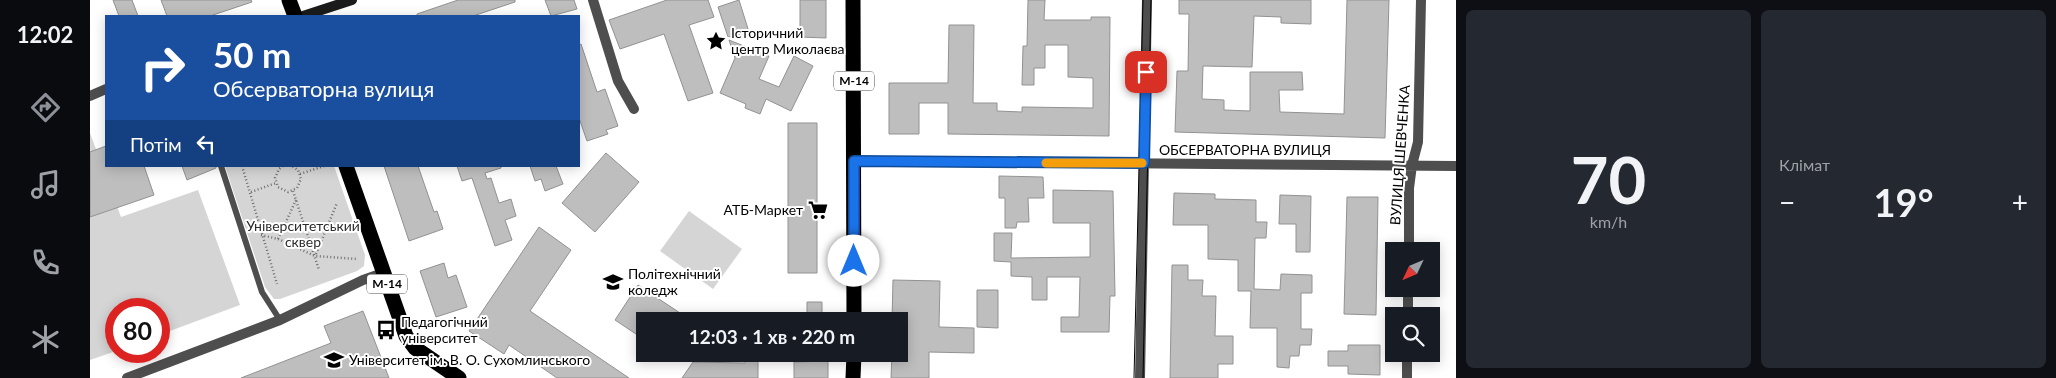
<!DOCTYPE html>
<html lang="uk">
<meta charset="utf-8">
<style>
body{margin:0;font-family:Lato,sans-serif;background:#242831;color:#f1f3f6;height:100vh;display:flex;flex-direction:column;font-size:19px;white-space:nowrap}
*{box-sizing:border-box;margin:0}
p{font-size:16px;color:#9ea1a6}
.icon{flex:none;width:28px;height:28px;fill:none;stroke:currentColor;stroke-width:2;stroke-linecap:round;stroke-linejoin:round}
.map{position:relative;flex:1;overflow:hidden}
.side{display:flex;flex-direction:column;gap:10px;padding:10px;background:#0d0f14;width:600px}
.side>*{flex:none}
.guide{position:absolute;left:15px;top:15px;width:475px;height:152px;border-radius:0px;box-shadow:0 2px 12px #0003;background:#1a4fa0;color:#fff;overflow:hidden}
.needle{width:32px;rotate:226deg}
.tools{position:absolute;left:1295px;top:242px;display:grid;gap:10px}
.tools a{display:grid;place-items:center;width:55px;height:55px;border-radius:0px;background:#171b24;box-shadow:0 2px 12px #0003;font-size:25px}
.speed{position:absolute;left:15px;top:298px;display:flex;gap:10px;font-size:25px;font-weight:700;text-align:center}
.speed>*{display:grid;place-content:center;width:65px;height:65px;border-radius:50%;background:#171b24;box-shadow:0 2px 12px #0003;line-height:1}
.speed .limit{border:8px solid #d22;background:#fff;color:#111}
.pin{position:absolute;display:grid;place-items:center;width:42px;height:42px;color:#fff;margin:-21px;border-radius:10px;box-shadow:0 2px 8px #0006}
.me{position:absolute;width:55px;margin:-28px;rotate:0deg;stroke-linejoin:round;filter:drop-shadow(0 0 4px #0008)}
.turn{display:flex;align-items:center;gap:18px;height:105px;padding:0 25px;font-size:22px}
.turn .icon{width:65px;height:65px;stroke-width:2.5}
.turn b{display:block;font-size:35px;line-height:42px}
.then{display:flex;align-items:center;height:48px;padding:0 25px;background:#0003;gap:10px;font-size:19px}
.big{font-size:38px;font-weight:700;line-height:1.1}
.side .tile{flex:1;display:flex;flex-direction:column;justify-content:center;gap:8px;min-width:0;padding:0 18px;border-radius:8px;background:#242831}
.side .dial{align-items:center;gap:0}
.dial b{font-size:65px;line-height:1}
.heat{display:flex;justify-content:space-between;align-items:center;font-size:28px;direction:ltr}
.side .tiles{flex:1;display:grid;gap:10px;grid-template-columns:repeat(2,1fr)}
.trip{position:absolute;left:546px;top:312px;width:272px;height:50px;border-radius:0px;background:#171b24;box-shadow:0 2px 12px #0003;font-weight:700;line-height:50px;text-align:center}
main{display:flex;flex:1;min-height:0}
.dock{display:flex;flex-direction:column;width:90px;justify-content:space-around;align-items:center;background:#090b0e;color:#9ea1a6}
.dock .icon{width:35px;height:35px}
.dock .selected{color:#8c9099}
.dock b{font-size:22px;color:#f1f3f6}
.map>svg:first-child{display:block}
.green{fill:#d5d5d5}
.building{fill:#bebebe;stroke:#929292}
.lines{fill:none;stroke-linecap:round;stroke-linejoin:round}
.path{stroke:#707070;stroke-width:2.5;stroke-dasharray:1 2.5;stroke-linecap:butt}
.lane{stroke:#4e4e4e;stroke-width:6}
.street{stroke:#4e4e4e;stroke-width:10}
.secondary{stroke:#1b1b1b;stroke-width:10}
.highway{stroke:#000;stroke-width:15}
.tram{stroke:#000;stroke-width:1}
.route-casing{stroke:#114b97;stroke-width:12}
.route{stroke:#1a73e8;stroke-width:9}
.slow{stroke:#f59e0b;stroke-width:9}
.labels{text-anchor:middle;stroke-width:4;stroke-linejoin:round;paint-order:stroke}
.shield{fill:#fff;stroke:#4c4c4c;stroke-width:1}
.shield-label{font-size:12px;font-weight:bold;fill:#000}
.poi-label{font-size:14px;fill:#000;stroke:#fff;text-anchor:start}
.street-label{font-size:14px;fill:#000;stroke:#fff}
.park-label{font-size:14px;fill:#2c2c2c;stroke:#fff}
</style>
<main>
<nav class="dock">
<b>12:02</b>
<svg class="icon selected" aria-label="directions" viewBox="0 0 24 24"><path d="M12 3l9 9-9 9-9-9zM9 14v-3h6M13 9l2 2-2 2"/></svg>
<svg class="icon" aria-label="music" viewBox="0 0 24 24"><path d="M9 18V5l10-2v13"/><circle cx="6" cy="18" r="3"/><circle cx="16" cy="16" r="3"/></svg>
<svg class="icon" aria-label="phone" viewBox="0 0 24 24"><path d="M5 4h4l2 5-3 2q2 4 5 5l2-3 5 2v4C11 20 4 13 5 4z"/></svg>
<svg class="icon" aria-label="climate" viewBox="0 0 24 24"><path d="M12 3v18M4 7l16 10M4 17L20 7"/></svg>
</nav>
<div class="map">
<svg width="1366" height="378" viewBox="0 0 1366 378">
<rect width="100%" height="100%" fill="#fff"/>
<path class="green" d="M0 133 31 217 108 190 150 305 69 335V309H26V351L0 360Z
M135 166H244L275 255 274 266 267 271 190 299H184L175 287Z
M599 211 652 249 623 289 570 251Z"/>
<path class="building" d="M23 0H42L48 16H29Z
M71 0H161L162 2 120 16H77Z
M368 0H425V2L383 16H327V14Z
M455 0H484L487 9 461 16Z
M577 0H618L624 17 599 25 623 93 598 101 574 34 530 49 519 20Z
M649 0 659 32 638 37 628 7Z
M710 0H736V38L710 37Z
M938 0H955L954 20H1001V17H1020L1019 136 858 134V103H829V134H799V83H858L859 25H884L883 103H907V111L932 112V107L1003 108V78L978 77V45H955V68H944V85H932L933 46H937Z
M1089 0H1221V24L1191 23V17L1164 16 1162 67 1113 66 1112 99 1134 100V110L1160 111V72H1212L1213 90H1189L1190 112 1254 114 1257 0H1299L1295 138 1085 132 1087 71H1098L1099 14H1089Z
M639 40 679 56 669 79 689 87 704 56 723 66 701 111 676 99 670 114 655 108 656 104 630 93 645 58Z
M491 44 507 92 515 89 528 126 516 130 518 134 497 141 489 118V45Z
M698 123H727V273H698Z
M16 146V166H54L64 195 0 217V152Z
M516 153 549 182 505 232 472 203Z
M92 166H126V168L97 180Z
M294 166H328L344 212 347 211 353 229 319 241Z
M367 166H411V168L395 173 397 179 401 178 409 203 421 199 426 216 415 220 422 240 405 246 382 178 372 181Z
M440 166H466L473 184 455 191 451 179 445 181Z
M909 176 953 177 954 198H938L939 222H927L926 228H915V198H909Z
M963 190 1023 191 1025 296H1020L1019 332H971V317H989L990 277H957V300H942V277L921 276V262L904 261V233H922L921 258 1000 257V223H963Z
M1084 193 1125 194V199L1166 200V222H1177L1176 238H1165L1164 289 1190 290 1191 274 1222 275V293H1211V329H1222L1221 345H1210L1209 356H1200L1199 368 1187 367V328H1160L1161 291H1148V260L1118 259V225H1083Z
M1190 195 1221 196 1220 252H1206V224H1189Z
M1257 197H1288L1286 315 1254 314Z
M449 227 481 250 440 311 539 378H467L419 345 414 354 379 331Z
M354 263 358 278 366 275 377 307 346 317 330 271Z
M1082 265H1098V280H1113L1112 296H1126L1125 336H1143V364H1128V378H1080Z
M803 280 850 281 849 327 884 328V353L839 352V378H801L802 354H810V321H802Z
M548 285 602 321H555V340L525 320Z
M887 290H908V328L887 327Z
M717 302H732V321H717Z
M273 311 299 378H151L241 343 234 326Z
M1258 345H1290V375L1258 374V366H1238V351H1258Z
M655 354H668V378H592L603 362 655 363Z
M738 361V378H704V362Z"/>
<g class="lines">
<path class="path" d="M152 166 187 284
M193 166 189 169 185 178 188 187 198 192 207 188 211 179 208 170 202 166
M210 174 234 166
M203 191 229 270
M161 192 186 183
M171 235 188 239 225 256 267 259
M188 239 206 200
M226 254 247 203"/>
<path class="lane" d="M131 166 172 292 190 320"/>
<path class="street" d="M503 0 528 81 544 109
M0 96 16 89
M764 161 1366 166
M1319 251V188L1322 165 1328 142 1331 0
M1318 316V289
M37 378 190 320 273 280 293 273
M1050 378 1057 0
M1317 378V354"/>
<path class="secondary" d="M213 16 262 0"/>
<path class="highway" d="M199 0 205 16
M763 0 764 321
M256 166 316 336 325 348 369 378
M763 378 764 354"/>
<path class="tram" d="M1044 378 1053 0
M1053 378 1061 0"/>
</g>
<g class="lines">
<defs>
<path id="route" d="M764 261V161L1054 163 1056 72"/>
</defs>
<use href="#route" class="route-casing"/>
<use href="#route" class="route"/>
<path class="slow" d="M956 163H1052"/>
</g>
<defs>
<symbol id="sight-bare" viewBox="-9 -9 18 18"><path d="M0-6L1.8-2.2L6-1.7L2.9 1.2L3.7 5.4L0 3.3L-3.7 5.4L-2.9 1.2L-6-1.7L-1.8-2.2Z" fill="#000" stroke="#fff" stroke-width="2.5" paint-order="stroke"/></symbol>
<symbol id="supermarket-bare" viewBox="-9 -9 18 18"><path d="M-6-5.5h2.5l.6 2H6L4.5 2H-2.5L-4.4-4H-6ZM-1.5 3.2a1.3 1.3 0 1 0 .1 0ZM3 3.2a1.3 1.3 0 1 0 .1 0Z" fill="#000" stroke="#fff" stroke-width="2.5" paint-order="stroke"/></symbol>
<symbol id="university-bare" viewBox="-9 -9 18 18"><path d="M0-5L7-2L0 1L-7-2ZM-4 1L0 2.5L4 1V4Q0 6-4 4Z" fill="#000" stroke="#fff" stroke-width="2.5" paint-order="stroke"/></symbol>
<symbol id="bus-bare" viewBox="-9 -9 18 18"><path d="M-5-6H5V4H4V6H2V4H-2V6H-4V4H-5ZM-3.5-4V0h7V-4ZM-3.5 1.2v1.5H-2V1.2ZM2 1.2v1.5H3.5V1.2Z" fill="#000" stroke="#fff" stroke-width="2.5" paint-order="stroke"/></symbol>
</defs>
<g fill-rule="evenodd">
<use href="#sight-bare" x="612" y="27" width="28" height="28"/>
<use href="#supermarket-bare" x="714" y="196" width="28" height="28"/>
<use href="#university-bare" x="509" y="268" width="28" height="28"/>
<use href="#bus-bare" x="282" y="316" width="28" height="28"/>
<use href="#university-bare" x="230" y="346" width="28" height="28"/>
</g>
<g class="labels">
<g class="shield">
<rect x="744" y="71.5" width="40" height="19" rx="4"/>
<rect x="277" y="274.5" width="40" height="19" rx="4"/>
</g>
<g class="shield-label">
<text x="764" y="85">М-14</text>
<text x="297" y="288">М-14</text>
</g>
<g class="poi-label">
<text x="641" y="38">Історичний<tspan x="641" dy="16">центр Миколаєва</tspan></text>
<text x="713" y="215" text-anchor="end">АТБ-Маркет</text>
<text x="538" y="279">Політехнічний<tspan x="538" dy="16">коледж</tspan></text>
<text x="311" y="327">Педагогічний<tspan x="311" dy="16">університет</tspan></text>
<text x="259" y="365">Університет ім. В. О. Сухомлинського</text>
</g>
<g class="street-label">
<text x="1155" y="155">ОБСЕРВАТОРНА ВУЛИЦЯ</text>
<text transform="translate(1310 155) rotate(-86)" y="5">ВУЛИЦЯ ШЕВЧЕНКА</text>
</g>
<g class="park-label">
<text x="213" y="231">Університетський<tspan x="213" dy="16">сквер</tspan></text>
</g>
</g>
</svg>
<div class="tools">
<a><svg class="needle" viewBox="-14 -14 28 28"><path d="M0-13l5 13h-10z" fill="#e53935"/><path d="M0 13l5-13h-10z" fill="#9ea1a6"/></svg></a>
<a><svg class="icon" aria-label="search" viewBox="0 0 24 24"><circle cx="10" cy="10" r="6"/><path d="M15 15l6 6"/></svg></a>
</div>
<div class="speed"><div class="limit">80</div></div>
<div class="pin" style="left:1056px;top:72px;background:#d93025"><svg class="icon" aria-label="arrive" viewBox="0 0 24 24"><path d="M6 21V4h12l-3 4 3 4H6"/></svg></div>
<svg class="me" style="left:764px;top:261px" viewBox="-20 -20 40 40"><circle r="19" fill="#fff"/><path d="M0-13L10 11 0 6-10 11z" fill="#1a73e8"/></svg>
<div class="trip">12:03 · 1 хв · 220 m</div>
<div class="guide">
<div class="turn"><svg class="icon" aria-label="right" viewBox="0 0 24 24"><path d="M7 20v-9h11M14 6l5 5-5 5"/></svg><div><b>50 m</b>Обсерваторна вулиця</div></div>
<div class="then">Потім<svg class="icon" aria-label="left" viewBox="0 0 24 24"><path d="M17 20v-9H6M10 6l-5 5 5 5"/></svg></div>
</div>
</div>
<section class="side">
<div class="tiles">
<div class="tile dial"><b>70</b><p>km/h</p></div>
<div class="tile"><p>Клімат</p>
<div class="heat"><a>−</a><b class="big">19°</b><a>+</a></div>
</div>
</div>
</section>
</main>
